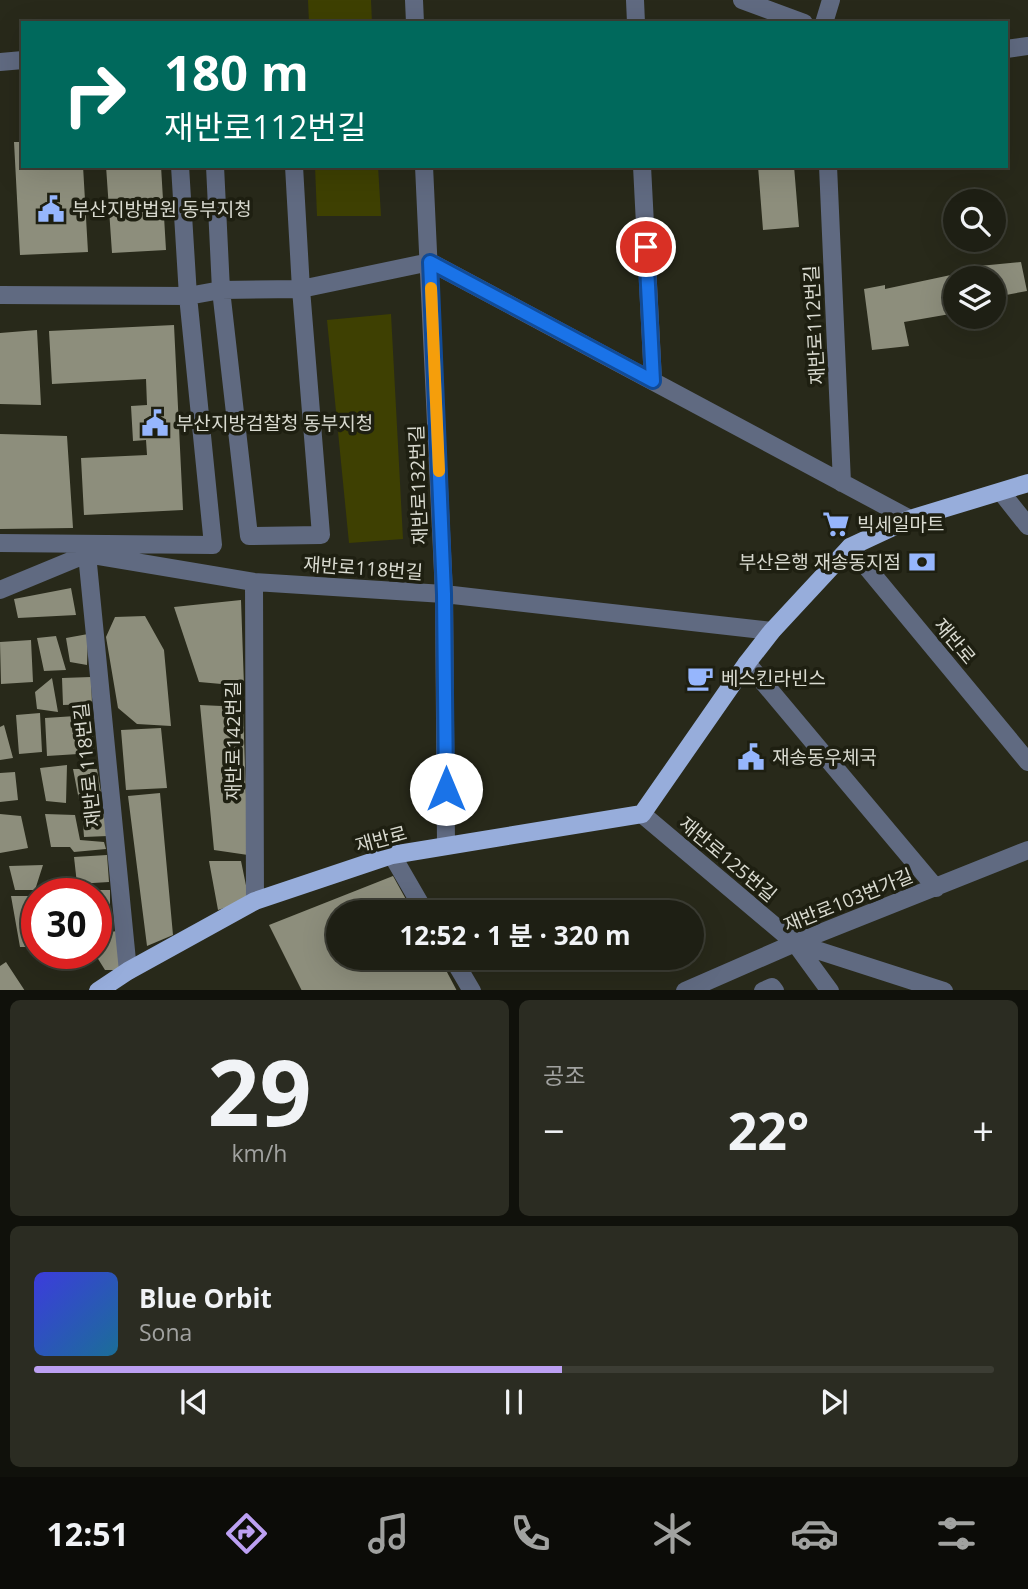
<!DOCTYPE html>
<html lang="ko">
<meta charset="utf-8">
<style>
body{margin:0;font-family:"Open Sans","Noto Sans KR",sans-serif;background:#2b2c22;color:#f1f3f6;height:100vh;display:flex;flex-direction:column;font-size:26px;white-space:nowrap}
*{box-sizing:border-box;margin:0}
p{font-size:23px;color:#a1a2a0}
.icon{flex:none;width:38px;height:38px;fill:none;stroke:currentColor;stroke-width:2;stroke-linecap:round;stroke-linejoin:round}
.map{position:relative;height:990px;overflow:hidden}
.panel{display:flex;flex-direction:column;gap:10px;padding:10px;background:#10110b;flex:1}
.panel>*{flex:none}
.banner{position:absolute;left:21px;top:21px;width:987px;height:147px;border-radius:0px;box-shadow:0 7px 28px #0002,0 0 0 2px #3c3d34;background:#00695c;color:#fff;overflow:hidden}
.tools{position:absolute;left:943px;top:189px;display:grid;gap:14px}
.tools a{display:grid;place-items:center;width:63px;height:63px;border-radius:50%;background:#1e1f14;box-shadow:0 7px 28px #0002,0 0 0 2px #3c3d34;font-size:35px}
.speed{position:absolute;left:21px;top:878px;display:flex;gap:14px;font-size:35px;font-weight:700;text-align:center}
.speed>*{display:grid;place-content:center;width:91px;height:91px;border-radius:50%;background:#1e1f14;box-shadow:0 7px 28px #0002,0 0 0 2px #3c3d34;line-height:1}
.speed .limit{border:10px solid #d22;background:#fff;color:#111}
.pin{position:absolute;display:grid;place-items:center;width:60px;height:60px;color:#fff;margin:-30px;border:4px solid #fff;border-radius:50%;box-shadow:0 2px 7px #0007}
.me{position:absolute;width:77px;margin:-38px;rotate:0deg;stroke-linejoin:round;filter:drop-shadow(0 0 5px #0008)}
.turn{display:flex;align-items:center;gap:24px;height:147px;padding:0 28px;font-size:32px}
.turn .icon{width:91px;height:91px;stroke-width:2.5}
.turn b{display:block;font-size:49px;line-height:60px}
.big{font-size:52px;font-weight:700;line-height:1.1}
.panel .widget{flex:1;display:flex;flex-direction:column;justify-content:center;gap:10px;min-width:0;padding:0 24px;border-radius:10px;background:#2b2c22}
.panel .dial{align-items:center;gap:0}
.dial b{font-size:91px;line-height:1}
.song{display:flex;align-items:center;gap:21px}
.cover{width:84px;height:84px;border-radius:10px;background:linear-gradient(135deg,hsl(240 70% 55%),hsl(200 70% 35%))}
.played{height:7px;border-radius:4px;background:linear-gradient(90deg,#bca0f2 55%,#3c3d34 55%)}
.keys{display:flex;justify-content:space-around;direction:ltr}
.heat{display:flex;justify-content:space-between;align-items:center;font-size:38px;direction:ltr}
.panel .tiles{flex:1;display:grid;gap:10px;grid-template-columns:1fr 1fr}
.widget:last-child{grid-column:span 2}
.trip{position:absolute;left:326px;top:900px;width:378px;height:70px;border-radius:35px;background:#1e1f14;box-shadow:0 7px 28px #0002,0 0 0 2px #3c3d34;font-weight:700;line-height:70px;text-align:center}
.menu{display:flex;height:112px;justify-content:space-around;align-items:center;background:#0c0c08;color:#a1a2a0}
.menu .icon{width:49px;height:49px}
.menu .active{color:#bca0f2}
.menu b{font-size:32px;color:#f1f3f6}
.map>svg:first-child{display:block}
.green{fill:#3e4002}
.building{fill:#8d8e7c}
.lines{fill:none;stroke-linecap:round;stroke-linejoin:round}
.minor{stroke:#606a81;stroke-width:18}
.major{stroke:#97addb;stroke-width:18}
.route-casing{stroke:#114b97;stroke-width:18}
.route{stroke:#1a73e8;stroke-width:12}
.slow{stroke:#f59e0b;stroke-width:12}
.labels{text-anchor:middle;stroke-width:7;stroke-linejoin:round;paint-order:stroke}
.poi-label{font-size:19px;fill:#d9dad0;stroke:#1e1f11;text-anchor:start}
.street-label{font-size:19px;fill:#d9dad0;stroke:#1e1f11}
</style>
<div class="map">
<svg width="1028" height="991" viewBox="0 0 1028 991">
<rect width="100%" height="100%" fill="#28291a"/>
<path class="green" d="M308 0H371L372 23H309Z
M315 166H378L381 216H317Z
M391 314 403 539 349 543 327 320Z"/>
<path class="building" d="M14 142H23V166H83L88 252 20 255Z
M106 166H161L166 250 112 253Z
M758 166H794L799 227 763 230Z
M1021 262 1027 291 1006 295V299L994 302V278H956V313L904 322 909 346 872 350 864 289 885 285V289L979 269V266Z
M174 325 183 510 84 515 81 458 147 455 146 440 133 441 131 406 147 405 146 379 52 384 49 331Z
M37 330 41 405 0 404V333Z
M0 434 67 436 73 528 0 529Z
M71 588 76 615 18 618 14 599Z
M241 600 244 686 199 682 174 607Z
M145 616 164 650 171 726 137 724 118 708 106 637 115 617Z
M88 634 87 665 70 662 66 638Z
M56 636 66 670 44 671 37 638Z
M31 640 33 682 1 684 0 642Z
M91 677 92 704 63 705 62 678Z
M52 678 58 712 37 709 35 692Z
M200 705 243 707 248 855 214 850Z
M40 713 42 752 19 754 16 715Z
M91 715 94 753 47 756 45 718Z
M4 725 13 758 0 760V727Z
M161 728 167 788 126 790 121 730Z
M67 765 66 803 46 801 40 768Z
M73 769H97L102 799 79 800Z
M15 772 18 800 0 802V773Z
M160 793 173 935 147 946 128 796Z
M82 810 105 811 108 836 84 837Z
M0 814 21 816 28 848 0 853Z
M45 814 75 815 80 840 104 842 106 849 74 852 70 847H51Z
M107 855 109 882 77 884 74 857Z
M209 861H241L249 900 218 910Z
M43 865 35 890H15L9 866Z
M393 876 413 912H338V957H439L457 991H302L269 925Z
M45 885 70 886 71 894H41Z
M80 890H110V922H96V894H80Z
M11 896H37V947H20Z
M119 931 121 970H105L95 954 96 933Z
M6 962 25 991H0V966Z"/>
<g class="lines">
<path class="minor" d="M414 0 415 23
M635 0 636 23
M742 0 804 23
M824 23 831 0
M1006 49 1028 46
M0 62 23 60
M215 166 221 290 249 536 321 535 301 289 294 166
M424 166 444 594 446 844
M642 166 653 381
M828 166 842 483
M0 295 188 296 221 290 301 289 430 262 910 519
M1001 492 1028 526
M0 543 213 545 188 296 180 166
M850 547 1028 762
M87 554 128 971
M254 582 255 901
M0 590 87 554 254 582 444 594 772 631
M747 663 936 888
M642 814 795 943 944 991
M392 855 425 912
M795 943 830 991
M452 957 472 991
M685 991 795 943 1028 850
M763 991 772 987 775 991"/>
<path class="major" d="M98 991 128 971 255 901 392 855 642 814 747 663 772 631 850 547 910 519 1028 483"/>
</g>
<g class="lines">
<defs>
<path id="route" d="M446 789 444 594 430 262 653 381 646 247"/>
</defs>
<use href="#route" class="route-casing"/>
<use href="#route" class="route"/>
<path class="slow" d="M431 288 439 471"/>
</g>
<defs>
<symbol id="civic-bare" viewBox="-9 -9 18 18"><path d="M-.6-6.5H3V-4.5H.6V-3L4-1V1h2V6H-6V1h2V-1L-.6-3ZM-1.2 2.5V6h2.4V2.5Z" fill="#96b6fd" stroke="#1e1f11" stroke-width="2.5" paint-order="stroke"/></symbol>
<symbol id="supermarket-bare" viewBox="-9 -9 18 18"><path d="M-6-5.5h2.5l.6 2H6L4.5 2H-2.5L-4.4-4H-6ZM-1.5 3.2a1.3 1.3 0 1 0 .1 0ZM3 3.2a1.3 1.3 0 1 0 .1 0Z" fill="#96b6fd" stroke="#1e1f11" stroke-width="2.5" paint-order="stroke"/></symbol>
<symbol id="bank-bare" viewBox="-9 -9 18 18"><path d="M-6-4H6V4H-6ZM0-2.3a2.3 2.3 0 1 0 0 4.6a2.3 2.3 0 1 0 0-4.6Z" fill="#96b6fd" stroke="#1e1f11" stroke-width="2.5" paint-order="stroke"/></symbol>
<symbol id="cafe-bare" viewBox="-9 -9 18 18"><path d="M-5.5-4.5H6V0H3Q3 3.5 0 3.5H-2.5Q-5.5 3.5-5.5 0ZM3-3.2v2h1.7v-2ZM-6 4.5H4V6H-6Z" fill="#96b6fd" stroke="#1e1f11" stroke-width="2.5" paint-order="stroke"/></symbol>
</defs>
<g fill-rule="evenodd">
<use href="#civic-bare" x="32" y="190" width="38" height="38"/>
<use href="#civic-bare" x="136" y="404" width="38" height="38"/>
<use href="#supermarket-bare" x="817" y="505" width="38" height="38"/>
<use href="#bank-bare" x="903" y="543" width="38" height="38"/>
<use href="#cafe-bare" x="681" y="659" width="38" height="38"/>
<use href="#civic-bare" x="732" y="738" width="38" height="38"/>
</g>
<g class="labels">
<g class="poi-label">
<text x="72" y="216">부산지방법원 동부지청</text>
<text x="176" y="430">부산지방검찰청 동부지청</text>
<text x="857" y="531">빅세일마트</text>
<text x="901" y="569" text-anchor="end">부산은행 재송동지점</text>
<text x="721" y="685">베스킨라빈스</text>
<text x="772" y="764">재송동우체국</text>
</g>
<g class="street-label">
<text transform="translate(814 325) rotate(-93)" y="7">재반로112번길</text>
<text transform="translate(418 485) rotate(-92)" y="7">재반로132번길</text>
<text transform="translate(363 568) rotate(4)" y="7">재반로118번길</text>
<text transform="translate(955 641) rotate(50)" y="7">재반로</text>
<text transform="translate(233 741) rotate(-90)" y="7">재반로142번길</text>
<text transform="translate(87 765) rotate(-96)" y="7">재반로 118번길</text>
<text transform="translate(381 839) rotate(-15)" y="7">재반로</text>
<text transform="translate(728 859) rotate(40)" y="7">재반로125번길</text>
<text transform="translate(848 900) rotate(-22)" y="7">재반로103번가길</text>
</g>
</g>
</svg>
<div class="tools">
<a><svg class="icon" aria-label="search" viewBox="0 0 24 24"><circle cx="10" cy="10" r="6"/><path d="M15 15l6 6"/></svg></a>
<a><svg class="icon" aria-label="layers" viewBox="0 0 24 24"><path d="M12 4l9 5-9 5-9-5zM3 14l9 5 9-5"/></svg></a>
</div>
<div class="speed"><div class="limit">30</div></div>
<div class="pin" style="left:646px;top:247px;background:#d93025"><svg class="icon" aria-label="arrive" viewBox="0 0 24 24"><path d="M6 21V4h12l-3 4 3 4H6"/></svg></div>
<svg class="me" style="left:446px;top:789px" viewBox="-20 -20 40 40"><circle r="19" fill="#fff"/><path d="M0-13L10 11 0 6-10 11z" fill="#1a73e8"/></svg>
<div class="trip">12:52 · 1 분 · 320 m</div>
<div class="banner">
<div class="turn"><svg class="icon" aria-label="right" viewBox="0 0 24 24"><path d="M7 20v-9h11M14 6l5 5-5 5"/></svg><div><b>180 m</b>재반로112번길</div></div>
</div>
</div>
<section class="panel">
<div class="tiles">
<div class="widget dial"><b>29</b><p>km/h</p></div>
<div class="widget"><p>공조</p>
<div class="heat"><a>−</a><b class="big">22°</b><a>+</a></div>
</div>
<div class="widget">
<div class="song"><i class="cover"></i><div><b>Blue Orbit</b><p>Sona</p></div></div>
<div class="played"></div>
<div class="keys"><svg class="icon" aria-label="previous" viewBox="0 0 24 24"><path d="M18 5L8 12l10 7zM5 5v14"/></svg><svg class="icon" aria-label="pause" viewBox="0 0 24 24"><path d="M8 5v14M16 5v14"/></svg><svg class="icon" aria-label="next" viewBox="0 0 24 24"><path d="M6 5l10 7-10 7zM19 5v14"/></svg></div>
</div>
</div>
</section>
<nav class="menu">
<b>12:51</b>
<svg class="icon active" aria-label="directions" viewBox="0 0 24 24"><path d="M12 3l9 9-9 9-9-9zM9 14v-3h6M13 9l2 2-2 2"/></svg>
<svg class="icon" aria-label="music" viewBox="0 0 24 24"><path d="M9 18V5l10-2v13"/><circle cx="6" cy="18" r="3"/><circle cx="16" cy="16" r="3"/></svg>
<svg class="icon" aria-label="phone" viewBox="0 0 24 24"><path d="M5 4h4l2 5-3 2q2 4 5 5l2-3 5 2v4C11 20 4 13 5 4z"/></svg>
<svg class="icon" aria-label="climate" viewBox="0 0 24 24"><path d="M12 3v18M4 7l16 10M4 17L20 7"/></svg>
<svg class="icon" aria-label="car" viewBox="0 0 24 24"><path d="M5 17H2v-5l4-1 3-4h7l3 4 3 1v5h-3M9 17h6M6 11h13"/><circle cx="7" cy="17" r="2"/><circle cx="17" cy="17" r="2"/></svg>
<svg class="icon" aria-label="filters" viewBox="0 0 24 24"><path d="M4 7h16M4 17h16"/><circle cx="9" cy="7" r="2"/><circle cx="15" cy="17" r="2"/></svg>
</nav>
